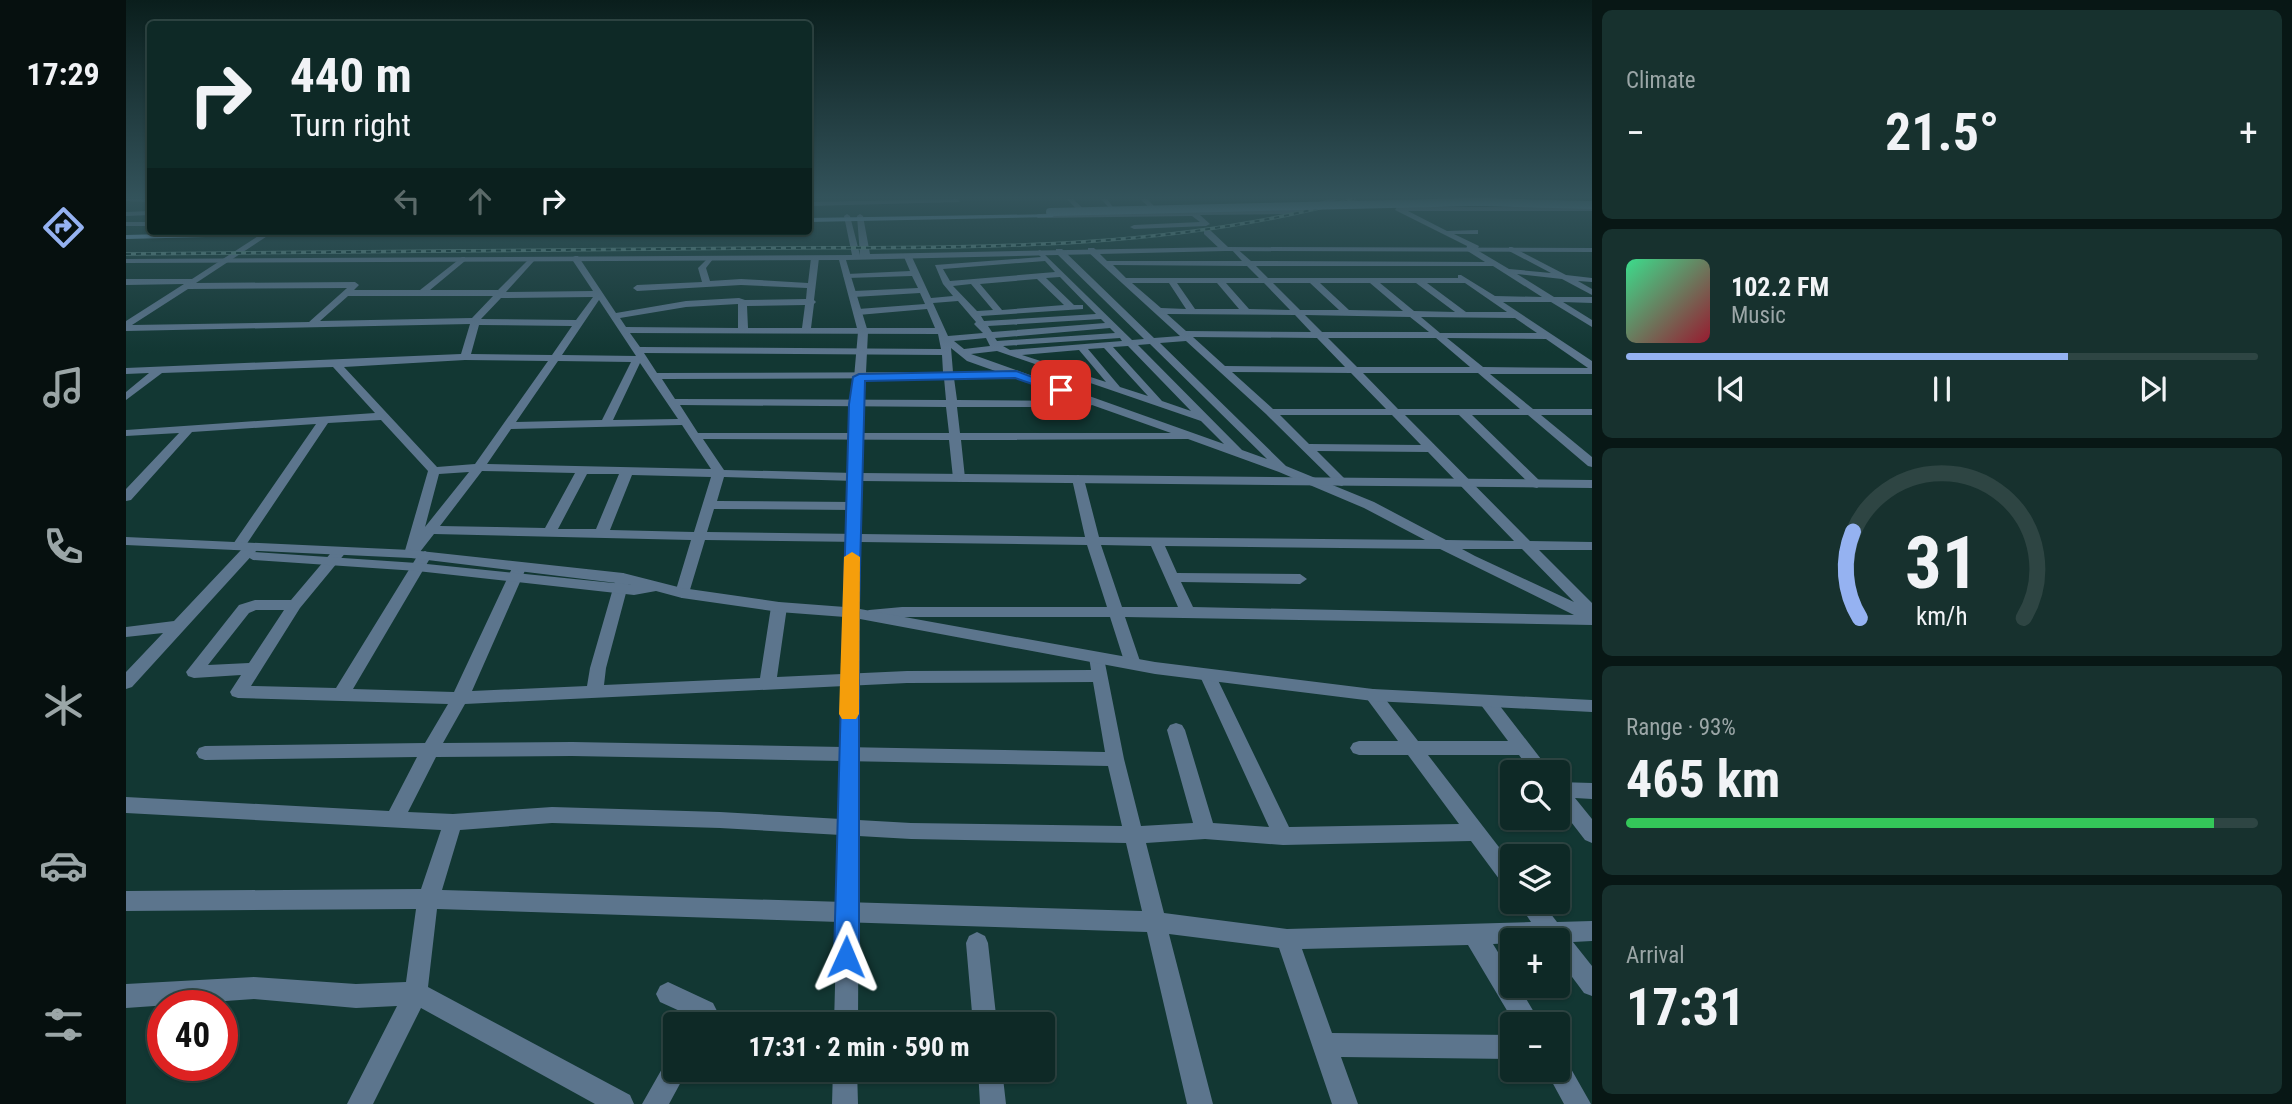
<!DOCTYPE html>
<meta charset="utf-8">
<style>
body{margin:0;font-family:"Roboto Condensed",sans-serif;background:#17312e;color:#f1f3f6;height:100vh;display:flex;flex-direction:column;font-size:26px;white-space:nowrap}
*{box-sizing:border-box;margin:0}
p{font-size:23px;color:#9ba6a7}
.icon{flex:none;width:38px;height:38px;fill:none;stroke:currentColor;stroke-width:2;stroke-linecap:round;stroke-linejoin:round}
.map{position:relative;flex:1;overflow:hidden}
.side{display:flex;flex-direction:column;gap:10px;padding:10px;background:#081715;width:700px}
.side>*{flex:none}
.top-card{position:absolute;left:21px;top:21px;width:665px;height:214px;border-radius:7px;box-shadow:0 2px 5px #0004,0 0 0 2px #2e4543;background:#0e2926;color:#f1f3f6;overflow:hidden}
.buttons{position:absolute;left:1374px;top:760px;display:grid;gap:14px}
.buttons a{display:grid;place-items:center;width:70px;height:70px;border-radius:7px;background:#0e2926;box-shadow:0 2px 5px #0004,0 0 0 2px #2e4543;font-size:35px}
.speed{position:absolute;left:21px;top:990px;display:flex;gap:14px;font-size:35px;font-weight:700;text-align:center}
.speed>*{display:grid;place-content:center;width:91px;height:91px;border-radius:50%;background:#0e2926;box-shadow:0 2px 5px #0004,0 0 0 2px #2e4543;line-height:1}
.speed .limit{border:10px solid #d22;background:#fff;color:#111}
.pin{position:absolute;display:grid;place-items:center;width:60px;height:60px;color:#fff;margin:-30px;border-radius:14px;box-shadow:0 4px 10px #0006}
.me{position:absolute;width:77px;margin:-38px;rotate:1deg;stroke-linejoin:round;filter:drop-shadow(0 0 5px #0008)}
.turn{display:flex;align-items:center;gap:24px;height:147px;padding:0 28px;font-size:32px}
.turn .icon{width:91px;height:91px;stroke-width:2.5}
.turn b{display:block;font-size:49px;line-height:60px}
.lanes{display:flex;align-items:center;height:66px;padding:0 28px;background:#0003;justify-content:center;gap:35px;direction:ltr}
.lanes .off{opacity:.35}
.big{font-size:52px;font-weight:700;line-height:1.1}
.side .tile{flex:1;display:flex;flex-direction:column;justify-content:center;gap:10px;min-width:0;padding:0 24px;border-radius:10px;background:#17312e}
.side .dial{align-items:center;gap:0}
.dial svg{height:182px;overflow:visible;fill:none;stroke:#2e4543;stroke-width:7;stroke-linecap:round;text-anchor:middle}
.dial text{fill:#f1f3f6;stroke:none}
.song{display:flex;align-items:center;gap:21px}
.cover{width:84px;height:84px;border-radius:10px;background:linear-gradient(135deg,hsl(150 70% 55%),hsl(350 70% 35%))}
.played{height:7px;border-radius:4px;background:linear-gradient(90deg,#95b2f1 70%,#2e4543 70%)}
.keys{display:flex;justify-content:space-around;direction:ltr}
.heat{display:flex;justify-content:space-between;align-items:center;font-size:38px;direction:ltr}
.charge{height:10px;border-radius:5px;background:linear-gradient(90deg,#34c759 93%,#2e4543 0)}
.trip{position:absolute;left:537px;top:1012px;width:392px;height:70px;border-radius:7px;background:#0e2926;box-shadow:0 2px 5px #0004,0 0 0 2px #2e4543;font-weight:700;line-height:70px;text-align:center}
main{display:flex;flex:1;min-height:0}
.tabs{display:flex;flex-direction:column;width:126px;justify-content:space-around;align-items:center;background:#06100f;color:#9ba6a7}
.tabs .icon{width:49px;height:49px}
.tabs .on{color:#95b2f1}
.tabs b{font-size:32px;color:#f1f3f6}
.map>svg:first-child{display:block}
.lines{fill:none;stroke-linecap:round;stroke-linejoin:round}
.minor{fill:#5c758d;fill-rule:evenodd}
.tertiary{fill:#5c758d;fill-rule:evenodd}
.secondary{fill:#739cc1;fill-rule:evenodd}
.rail-casing{stroke:#638f8a;stroke-width:3.5}
.rail{stroke:#062c29;stroke-width:2;stroke-dasharray:5;stroke-linecap:butt}
.secondary-bridge{stroke:#739cc1;stroke-width:8}
.route{fill:#1a73e8;stroke:#114b97;stroke-width:2}
.slow{fill:#f59e0b}
</style>
<main>
<nav class="tabs">
<b>17:29</b>
<svg class="icon on" aria-label="directions" viewBox="0 0 24 24"><path d="M12 3l9 9-9 9-9-9zM9 14v-3h6M13 9l2 2-2 2"/></svg>
<svg class="icon" aria-label="music" viewBox="0 0 24 24"><path d="M9 18V5l10-2v13"/><circle cx="6" cy="18" r="3"/><circle cx="16" cy="16" r="3"/></svg>
<svg class="icon" aria-label="phone" viewBox="0 0 24 24"><path d="M5 4h4l2 5-3 2q2 4 5 5l2-3 5 2v4C11 20 4 13 5 4z"/></svg>
<svg class="icon" aria-label="climate" viewBox="0 0 24 24"><path d="M12 3v18M4 7l16 10M4 17L20 7"/></svg>
<svg class="icon" aria-label="car" viewBox="0 0 24 24"><path d="M5 17H2v-5l4-1 3-4h7l3 4 3 1v5h-3M9 17h6M6 11h13"/><circle cx="7" cy="17" r="2"/><circle cx="17" cy="17" r="2"/></svg>
<svg class="icon" aria-label="filters" viewBox="0 0 24 24"><path d="M4 7h16M4 17h16"/><circle cx="9" cy="7" r="2"/><circle cx="15" cy="17" r="2"/></svg>
</nav>
<div class="map">
<svg width="1466" height="1104" viewBox="0 0 1466 1104">
<rect width="100%" height="100%" fill="#123733"/>
<g class="lines">
<path class="minor" d="M0 199H24V202L0 201Z
M832 199 834 202 682 206V202Z
M941 199H947L962 213 1163 210 1205 199H1215L1163 214 1074 215 1084 224 1080 226 1008 229 1004 227 1008 225 1074 222 1066 216 912 218 909 216 912 214 954 213Z
M975 199H981L989 210H985Z
M1014 199H1021L1030 208 1025 209Z
M1271 207H1466V211H1282L1321 231 1352 230V234H1328L1353 246 1351 250 1383 269 1425 273 1383 251V247H1386L1440 275 1466 278V282L1452 281 1466 289V295L1436 279 1391 274 1428 297H1466V303L1437 302 1466 320V327L1425 302H1377L1466 361V374H1364L1407 409H1466V415H1415L1466 457V467L1462 466 1402 415H1346L1417 484 1411 488 1407 487 1333 415H1279L1404 541 1466 542V550H1413L1466 603V625L999 617 1015 664 1013 668H1001L999 664 984 617H776L743 620 735 615 743 610 776 607H981L961 545 579 540 563 593 556 598 549 593 565 540 308 534 290 557 285 558 278 554 302 471 255 420 202 423 120 545 131 544 133 547 131 550 6 687 0 689V672L37 633 0 637V627L48 621 115 550H107L105 547 190 424 66 432 5 500 0 501V489L53 433 0 436V430L249 413 207 367 36 373 0 400V392L23 373 0 374V368L335 354 344 324 0 331V321L58 284 0 285V279H66L140 231H149L70 283 229 282 233 285 228 290H294L336 257H339V261L304 290H372L405 257H408V261L380 292 467 291 445 258 449 256H452L490 313 560 301 613 298 619 300 680 299 681 288 615 285 511 291 507 288 511 285 576 282 572 268 583 257 587 259 580 268 584 281 615 279 682 283 685 258 689 256 693 258 688 300 690 302 688 304 685 328H809L801 309 732 315 728 312 732 309 799 304 794 293 728 297 724 294 728 291 792 288 786 276 721 278 717 276 721 274 784 271 778 257 782 255 786 257 805 298 827 296 817 284 809 265 915 257 910 252 914 250 1006 340 1018 339 930 253V249H936L1028 338 1054 336 962 252V248H968L981 261H1116L1105 249 1109 247 1125 261 1359 262 1340 250 1341 246 1269 210ZM919 261 929 272 824 281 817 269ZM987 265 1121 266 1133 278H1000ZM1130 266H1367L1416 297 1369 296 1335 275H1332V278H1142ZM934 277 970 314 858 321 855 316 957 309V305H948L920 278ZM911 279 938 305 876 310 854 284ZM1006 283H1043L1060 309 1035 308ZM1051 283H1091L1113 309H1069ZM1100 283H1138L1164 310 1123 309ZM1147 283H1184L1213 310H1174ZM1194 283H1244L1277 311 1223 310ZM1254 283H1290L1329 312 1288 311ZM1301 283H1339L1381 312H1340ZM845 284 867 310 851 311 827 286ZM221 288 183 322 6 325 62 289ZM222 296H367L346 318 194 321ZM467 297 450 320 355 319 375 298ZM473 300 510 356 436 355ZM832 301 850 322 848 324 857 333 822 336 807 303ZM612 304V328L500 327 494 318 560 307ZM679 305 676 328H622L621 306ZM1041 314 1169 315 1185 332 1060 331ZM1179 315 1284 317 1303 332H1196ZM1295 317 1389 318 1411 333H1314ZM975 319 979 323 866 332 862 326ZM353 325 446 326 426 355 345 354ZM984 328 989 333 871 341 869 338ZM504 333 812 334 815 349 514 347ZM1067 337 1191 338 1219 367 1099 366ZM860 338 864 346 838 349 828 341ZM994 338 996 341 884 350 877 346ZM1202 338H1310L1344 367H1231ZM1321 338 1420 339 1462 368 1357 367ZM1060 341 1140 414 1212 485 1216 486 1222 482 1191 451 1302 452 1388 541 1320 540 1248 502 1160 466 1034 343ZM1024 344 1141 459 1116 450 1012 345ZM1002 346 1065 411 1036 401 987 347ZM825 348 841 361 872 372H827ZM978 348 979 349 1022 396 994 387 962 349ZM953 350 980 382 896 355ZM871 351 1075 421 1098 444 845 354ZM518 353 816 355 817 372 531 373ZM339 360 422 361 349 464 311 467 218 367ZM432 361 505 362 476 420 390 422ZM514 363 552 419 487 420ZM1106 372 1225 373 1260 409H1147ZM1237 373H1352L1394 409H1272ZM883 376 953 401 831 400 828 378H878ZM818 378 820 400 549 399 536 379ZM554 405 820 407 823 433H572ZM966 405 1045 433H834L831 407H962ZM1154 415H1266L1295 445 1183 444ZM556 425 585 469 361 464 385 429ZM577 439 823 440 827 478 833 482 839 478 835 440 1062 439 1153 472 1238 508 1299 540 973 537 958 479 952 475 946 479 959 537 581 532 588 509 728 510 735 506 728 502 591 501 598 477 729 481 735 477 729 473 598 470ZM356 471 449 473 419 528 314 526ZM343 472 299 527 313 474ZM461 474H493L470 529H432ZM506 475 585 477 568 532 484 530ZM975 545 1025 546 1052 607H996ZM1039 546 1314 549 1448 615 1067 607 1055 582 1174 584 1181 579 1174 574 1051 573ZM1336 549H1396L1448 602 1349 556Z
M24 211V215L0 216V212Z
M0 222H24V226H0Z
M1078 230H1084L1102 247V251H1096L1078 234Z
M214 547 221 551 174 608 125 686 210 688 292 555 299 551 306 555 227 689 328 692 387 566 394 562 401 566 346 691 461 686 464 668 490 578 497 573 504 578 480 668 478 685 634 678 645 607 653 602 661 607 651 677 781 671 965 670 963 657 965 653H977L998 759 1015 826 1067 823 1041 730 1044 725 1050 723 1056 725 1059 730 1087 823 1143 827 1073 674 1075 670H1087L1089 674 1163 827 1333 824 1282 755H1233L1227 753 1224 748 1227 743 1233 741H1272L1241 699 1239 695 1241 691 1247 689 1253 691 1292 741H1382L1352 701 1355 697 1361 695 1367 697 1425 772H1405L1393 755H1302L1386 864V889L1379 887 1345 841 1157 845 1079 839 1020 843 1038 913 1161 929 1405 922 1391 901H1415L1431 922 1466 921V941L1447 942 1466 966V996L1458 993 1432 958V940H1386V943L1367 944 1386 975V985H1392L1415 1024H1389L1342 945 1176 949 1206 1033 1386 1035V1059L1215 1057 1232 1104H1206L1153 948 1043 934 1087 1104H1061L1021 932 311 909 302 987 504 1095 508 1104H469L295 1008 247 1104H221L271 1006 230 1008 128 999 0 1008V984L128 977 230 984 280 982 290 909 0 911V891L295 889 315 830 0 813V797L263 811 291 757 79 760 73 758 70 753 73 748 79 746 299 743 322 704 112 698 106 696 104 692 115 675 68 678 62 676 60 672 113 605 129 600H165L209 548ZM130 610H158L123 663 82 665 123 613ZM967 682 979 752 446 742 317 743 339 704 781 683ZM446 756 982 766 996 826 785 823 594 812 426 807 327 814 282 812 310 757ZM426 823 594 828 785 839 1000 843 1016 911 316 890 334 830Z
M1432 782 1466 783V799L1449 798 1466 819V843L1459 840 1432 805Z
M851 932 859 936 862 943 871 1024H847L840 943 843 936Z
M542 982 587 1003 591 1011 590 1024H566L567 1017 534 1002 530 994 534 986Z
M550 1057V1069H562L543 1104H516L541 1060Z
M1432 1057 1440 1060 1465 1104H1438L1419 1069H1432Z
M852 1069H876L880 1104H854Z"/>
<path class="tertiary" d="M721 214 724 216 734 255 731 216 734 214 737 216 744 254 1099 247 1466 248V252L1099 251 720 260 742 332 735 473 1466 480V488L735 481 734 609 1029 662 1247 689 1466 700V712L1247 701 1029 674 734 619 732 1024H708L719 617 653 612 556 598 530 591 508 595 291 571 127 560 120 556 127 552 291 563 507 585 285 558 0 545V537L285 550 497 573 556 588 653 602 719 607 723 435 732 332 713 260 0 263V259L726 255 718 216Z
M707 1069H731L732 1104H706Z"/>
<path class="secondary" d="M929 214 927 217 682 222V218Z
M147 231H237L233 233 0 239V235Z"/>
<defs>
<path id="rail" d="M0 254C215 252 429 250 644 248 840 247 1037 252 1228 199"/>
</defs>
<use href="#rail" class="rail-casing"/>
<use href="#rail" class="rail"/>
<path class="secondary-bridge" d="M924 212 1352 202 1466 205"/>
</g>
<linearGradient id="sky" x2="0" y2="1"><stop stop-color="#0a1e1c"/><stop offset="0.56" stop-color="#33535b"/><stop offset="1" stop-color="#33535b" stop-opacity="0"/></linearGradient>
<rect width="1466" height="353" fill="url(#sky)"/>
<path class="route" d="M890 371 941 390 935 394 889 378 739 381 733 607V957L730 965 720 969 711 965 708 957 723 404 727 377 733 374Z"/>
<path class="slow" d="M726 552 734 557 733 714 730 719H716L713 714 718 557Z"/>
</svg>
<div class="buttons">
<a><svg class="icon" aria-label="search" viewBox="0 0 24 24"><circle cx="10" cy="10" r="6"/><path d="M15 15l6 6"/></svg></a>
<a><svg class="icon" aria-label="layers" viewBox="0 0 24 24"><path d="M12 4l9 5-9 5-9-5zM3 14l9 5 9-5"/></svg></a>
<a>+</a>
<a>−</a>
</div>
<div class="speed"><div class="limit">40</div></div>
<div class="pin" style="left:935px;top:390px;background:#d93025"><svg class="icon" aria-label="arrive" viewBox="0 0 24 24"><path d="M6 21V4h12l-3 4 3 4H6"/></svg></div>
<svg class="me" style="left:720px;top:957px" viewBox="-20 -20 40 40"><path d="M0-17L14 15 0 8-14 15z" fill="#1a73e8" stroke="#fff" stroke-width="4"/></svg>
<div class="trip">17:31 · 2 min · 590 m</div>
<div class="top-card">
<div class="turn"><svg class="icon" aria-label="right" viewBox="0 0 24 24"><path d="M7 20v-9h11M14 6l5 5-5 5"/></svg><div><b>440 m</b>Turn right</div></div>
<div class="lanes"><svg class="icon off" aria-label="left" viewBox="0 0 24 24"><path d="M17 20v-9H6M10 6l-5 5 5 5"/></svg><svg class="icon off" aria-label="ahead" viewBox="0 0 24 24"><path d="M12 20V5M6 11l6-6 6 6"/></svg><svg class="icon" aria-label="right" viewBox="0 0 24 24"><path d="M7 20v-9h11M14 6l5 5-5 5"/></svg></div>
</div>
</div>
<section class="side">
<div class="tile"><p>Climate</p>
<div class="heat"><a>−</a><b class="big">21.5°</b><a>+</a></div>
</div>
<div class="tile">
<div class="song"><i class="cover"></i><div><b>102.2 FM</b><p>Music</p></div></div>
<div class="played"></div>
<div class="keys"><svg class="icon" aria-label="previous" viewBox="0 0 24 24"><path d="M18 5L8 12l10 7zM5 5v14"/></svg><svg class="icon" aria-label="pause" viewBox="0 0 24 24"><path d="M8 5v14M16 5v14"/></svg><svg class="icon" aria-label="next" viewBox="0 0 24 24"><path d="M6 5l10 7-10 7zM19 5v14"/></svg></div>
</div>
<div class="tile dial"><svg viewBox="0 0 100 80">
<path d="M14 69A42 42 0 1 1 86 69"/>
<path d="M14 69A42 42 0 0 1 11 31" stroke="#95b2f1"/>
<text x="50" y="56" font-size="32" font-weight="700">31</text>
<text x="50" y="72" font-size="11">km/h</text>
</svg></div>
<div class="tile"><p>Range · 93%</p><b class="big">465 km</b><div class="charge"></div></div>
<div class="tile"><p>Arrival</p><b class="big">17:31</b></div>
</section>
</main>
